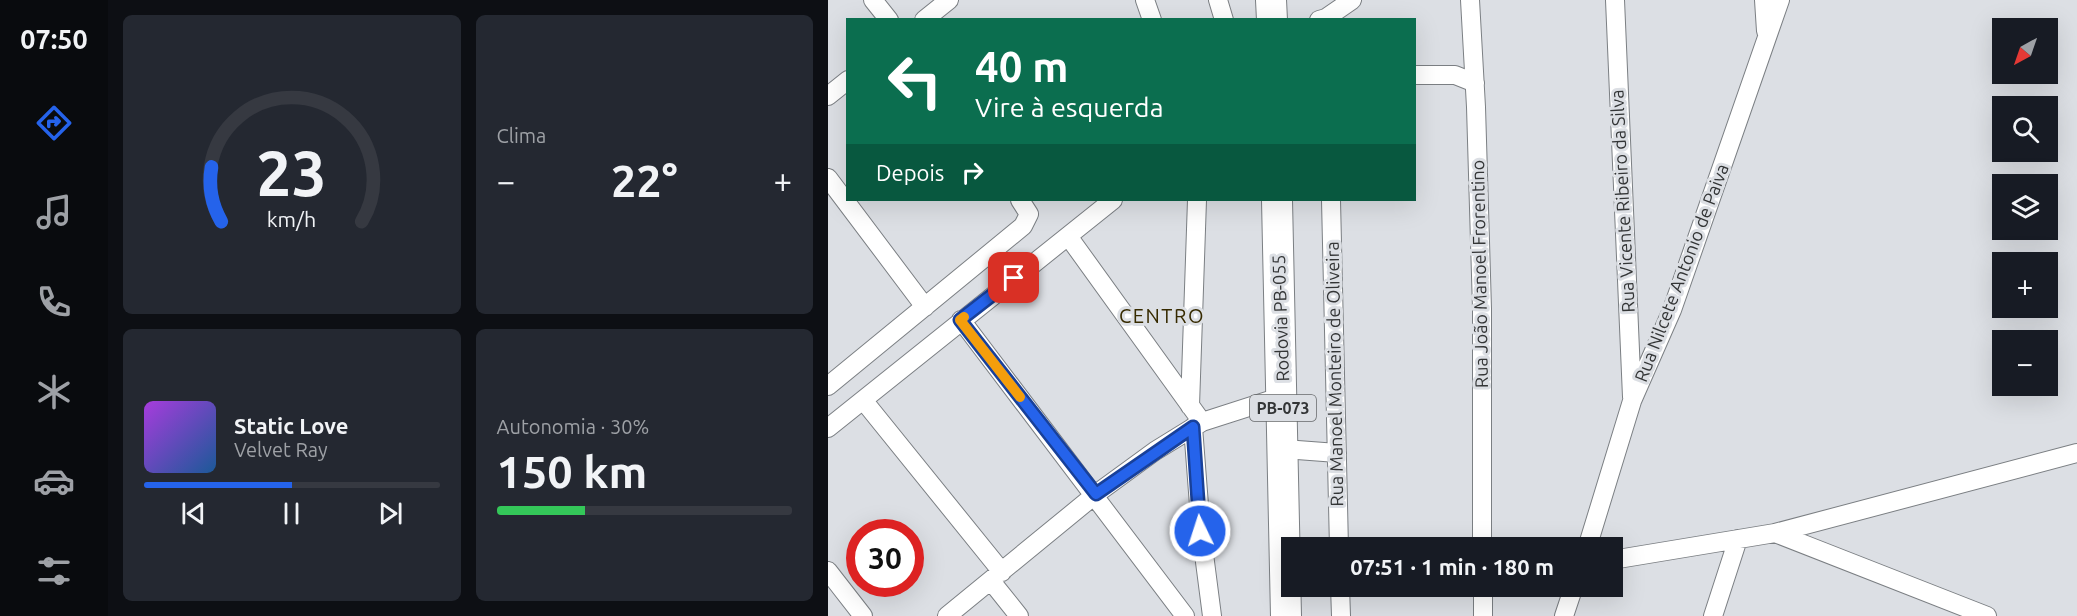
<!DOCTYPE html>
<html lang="pt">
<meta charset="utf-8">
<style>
body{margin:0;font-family:Ubuntu,sans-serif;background:#242831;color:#f1f3f6;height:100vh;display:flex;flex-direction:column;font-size:22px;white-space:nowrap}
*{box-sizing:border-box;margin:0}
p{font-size:20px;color:#9ea1a6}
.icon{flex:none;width:33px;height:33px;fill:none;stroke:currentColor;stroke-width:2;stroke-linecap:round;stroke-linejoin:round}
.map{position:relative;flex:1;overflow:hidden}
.sheet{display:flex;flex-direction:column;gap:15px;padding:15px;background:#0d0f14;width:720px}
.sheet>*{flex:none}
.hud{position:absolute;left:18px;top:18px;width:570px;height:183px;border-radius:0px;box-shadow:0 6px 24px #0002;background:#0b6e4f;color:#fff;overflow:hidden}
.needle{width:39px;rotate:220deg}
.fabs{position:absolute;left:1164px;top:18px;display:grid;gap:12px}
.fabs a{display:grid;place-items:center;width:66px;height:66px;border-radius:0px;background:#171b24;box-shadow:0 6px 24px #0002;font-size:30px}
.speed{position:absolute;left:18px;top:519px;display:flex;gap:12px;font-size:30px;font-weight:700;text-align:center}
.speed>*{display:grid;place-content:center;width:78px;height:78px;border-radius:50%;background:#171b24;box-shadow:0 6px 24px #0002;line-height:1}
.speed .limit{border:9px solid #d22;background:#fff;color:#111}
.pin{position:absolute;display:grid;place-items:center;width:51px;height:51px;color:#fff;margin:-26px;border-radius:12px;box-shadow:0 3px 9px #0006}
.me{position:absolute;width:66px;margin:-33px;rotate:356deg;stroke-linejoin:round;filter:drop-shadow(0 0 4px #0008)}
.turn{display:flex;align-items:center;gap:21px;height:126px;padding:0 30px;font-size:27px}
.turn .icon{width:78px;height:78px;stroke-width:2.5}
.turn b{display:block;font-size:42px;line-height:51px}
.then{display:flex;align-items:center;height:57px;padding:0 30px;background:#0003;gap:12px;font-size:22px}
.big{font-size:45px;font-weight:700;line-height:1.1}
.sheet .widget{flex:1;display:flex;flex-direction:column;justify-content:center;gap:9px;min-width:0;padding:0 21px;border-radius:9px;background:#242831}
.sheet .dial{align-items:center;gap:0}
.dial svg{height:156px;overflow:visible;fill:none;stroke:#363941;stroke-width:7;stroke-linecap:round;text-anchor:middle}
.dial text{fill:#f1f3f6;stroke:none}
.song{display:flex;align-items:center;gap:18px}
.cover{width:72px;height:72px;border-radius:9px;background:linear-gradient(135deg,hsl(280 70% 55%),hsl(210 70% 35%))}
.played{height:6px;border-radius:3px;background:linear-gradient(90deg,#2563eb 50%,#363941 50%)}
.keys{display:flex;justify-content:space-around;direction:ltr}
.heat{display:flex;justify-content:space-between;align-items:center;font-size:33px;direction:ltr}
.charge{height:9px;border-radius:4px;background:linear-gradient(90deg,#34c759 30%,#363941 0)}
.sheet .tiles{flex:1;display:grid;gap:15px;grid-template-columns:repeat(2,1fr)}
.trip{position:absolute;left:453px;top:537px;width:342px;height:60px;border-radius:0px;background:#171b24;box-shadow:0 6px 24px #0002;font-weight:700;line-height:60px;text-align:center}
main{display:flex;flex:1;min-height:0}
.dock{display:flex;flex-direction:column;width:108px;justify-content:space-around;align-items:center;background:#090b0e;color:#9ea1a6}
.dock .icon{width:42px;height:42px}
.dock .on{color:#2563eb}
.dock b{font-size:27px;color:#f1f3f6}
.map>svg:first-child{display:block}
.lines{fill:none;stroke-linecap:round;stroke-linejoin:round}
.minor-casing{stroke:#7b7f83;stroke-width:20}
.primary-casing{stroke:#7b7f83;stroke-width:32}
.minor{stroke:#fff;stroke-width:18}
.primary{stroke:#fff;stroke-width:30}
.route-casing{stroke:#184099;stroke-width:15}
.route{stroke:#2563eb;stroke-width:10}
.slow{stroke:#f59e0b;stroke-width:10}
.labels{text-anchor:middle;stroke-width:6;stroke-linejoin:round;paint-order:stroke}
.shield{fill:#dcdfe4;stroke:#66686a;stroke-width:1.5}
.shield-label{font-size:16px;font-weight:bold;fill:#333536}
.street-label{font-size:18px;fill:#333536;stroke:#dcdfe4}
.neighbourhood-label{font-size:20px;letter-spacing:1.5px;fill:#362a00;stroke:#dcdfe4}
</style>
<main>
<nav class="dock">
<b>07:50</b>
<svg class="icon on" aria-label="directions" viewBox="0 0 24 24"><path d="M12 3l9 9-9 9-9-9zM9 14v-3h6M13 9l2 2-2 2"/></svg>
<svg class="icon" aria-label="music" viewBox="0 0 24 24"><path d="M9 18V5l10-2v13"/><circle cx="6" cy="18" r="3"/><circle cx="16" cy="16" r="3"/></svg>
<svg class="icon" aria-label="phone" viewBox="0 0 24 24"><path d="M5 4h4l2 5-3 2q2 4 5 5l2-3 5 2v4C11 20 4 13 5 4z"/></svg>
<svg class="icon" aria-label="climate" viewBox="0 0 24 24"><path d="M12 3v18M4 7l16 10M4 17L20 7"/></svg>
<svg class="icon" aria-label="car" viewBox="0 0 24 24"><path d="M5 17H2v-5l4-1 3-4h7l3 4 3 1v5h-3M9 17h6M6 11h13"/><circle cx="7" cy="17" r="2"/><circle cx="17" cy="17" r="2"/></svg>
<svg class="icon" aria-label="filters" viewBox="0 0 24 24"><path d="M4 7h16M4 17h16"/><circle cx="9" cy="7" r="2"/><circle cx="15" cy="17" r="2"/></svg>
</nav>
<section class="sheet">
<div class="tiles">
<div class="widget dial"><svg viewBox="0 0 100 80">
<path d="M14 69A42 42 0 1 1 86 69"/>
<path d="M14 69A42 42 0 0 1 9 41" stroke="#2563eb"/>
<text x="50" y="56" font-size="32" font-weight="700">23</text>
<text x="50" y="72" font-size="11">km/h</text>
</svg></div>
<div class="widget"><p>Clima</p>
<div class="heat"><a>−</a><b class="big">22°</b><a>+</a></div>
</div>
<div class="widget">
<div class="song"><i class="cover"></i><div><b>Static Love</b><p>Velvet Ray</p></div></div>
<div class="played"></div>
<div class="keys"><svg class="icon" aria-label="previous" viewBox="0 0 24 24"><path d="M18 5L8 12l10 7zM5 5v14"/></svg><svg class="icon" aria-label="pause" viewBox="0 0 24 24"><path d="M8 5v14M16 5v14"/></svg><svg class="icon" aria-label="next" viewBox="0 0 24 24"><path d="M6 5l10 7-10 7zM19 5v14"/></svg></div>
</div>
<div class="widget"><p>Autonomia · 30%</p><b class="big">150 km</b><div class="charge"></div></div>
</div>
</section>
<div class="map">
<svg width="1249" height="616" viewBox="0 0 1249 616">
<rect width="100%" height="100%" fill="#dcdfe4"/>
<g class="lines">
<defs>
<path id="minor" d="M45 0 61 20
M317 0 324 20
M390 0 396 20
M642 0 648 107 654 309V548
M787 0 804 397
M936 0 938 31
M96 20 121 0
M491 20 498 18 524 0
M586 75H627L647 83
M0 96 20 80
M0 178 97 307
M503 200 511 548
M240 236 374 422
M133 320 357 616
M0 386 195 226 201 214 192 200
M35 400 174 572
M362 406 369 200
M365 427 373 531 384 616
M0 428 285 200
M456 449 509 453
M947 533 1249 453
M759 548 804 401 844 310 952 0
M784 560 947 533 1159 616
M0 571 35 616
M163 581 191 616
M512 586 513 616
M655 586V616
M119 616 268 494 327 451 374 422 455 396
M736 616 746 586
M885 616 910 539"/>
<path id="primary" d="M443 0 444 20
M449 200 458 616"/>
</defs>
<use href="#minor" class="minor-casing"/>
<use href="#primary" class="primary-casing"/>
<use href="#minor" class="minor"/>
<use href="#primary" class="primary"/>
</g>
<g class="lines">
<defs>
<path id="route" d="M186 278 132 320 268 494 365 427 372 531"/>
</defs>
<use href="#route" class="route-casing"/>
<use href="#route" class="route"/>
<path class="slow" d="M136 317 132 320 192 397"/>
</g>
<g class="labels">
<rect class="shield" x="422" y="395" width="66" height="26" rx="4.5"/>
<g class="shield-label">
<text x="455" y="414">PB-073</text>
</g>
<g class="street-label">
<text transform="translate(795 201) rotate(-93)" y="6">Rua Vicente Ribeiro da Silva</text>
<text transform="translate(854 273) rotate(-69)" y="6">Rua Nilcete Antonio de Paiva</text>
<text transform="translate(652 274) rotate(-91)" y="6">Rua João Manoel Frorentino</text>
<text transform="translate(453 318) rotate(-92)" y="6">Rodovia PB-055</text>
<text transform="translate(507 374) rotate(-91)" y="6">Rua Manoel Monteiro de Oliveira</text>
</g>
<g class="neighbourhood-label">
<text x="334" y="323">CENTRO</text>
</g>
</g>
</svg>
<div class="fabs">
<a><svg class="needle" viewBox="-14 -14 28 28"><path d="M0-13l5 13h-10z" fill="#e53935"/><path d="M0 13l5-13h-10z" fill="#9ea1a6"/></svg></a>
<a><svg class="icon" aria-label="search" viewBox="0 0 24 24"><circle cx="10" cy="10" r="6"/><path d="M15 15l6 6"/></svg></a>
<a><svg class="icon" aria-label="layers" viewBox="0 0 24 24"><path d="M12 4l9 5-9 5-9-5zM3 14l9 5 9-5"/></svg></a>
<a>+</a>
<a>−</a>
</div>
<div class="speed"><div class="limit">30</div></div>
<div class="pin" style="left:186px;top:278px;background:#d93025"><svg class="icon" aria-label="arrive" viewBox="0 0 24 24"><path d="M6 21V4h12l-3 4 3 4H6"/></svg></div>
<svg class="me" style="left:372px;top:531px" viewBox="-20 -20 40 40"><circle r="17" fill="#2563eb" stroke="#fff" stroke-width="3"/><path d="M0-11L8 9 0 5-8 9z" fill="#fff"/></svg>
<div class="trip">07:51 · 1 min · 180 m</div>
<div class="hud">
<div class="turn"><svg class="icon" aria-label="left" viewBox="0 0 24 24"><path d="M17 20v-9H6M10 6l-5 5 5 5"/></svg><div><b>40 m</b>Vire à esquerda</div></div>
<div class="then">Depois<svg class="icon" aria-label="right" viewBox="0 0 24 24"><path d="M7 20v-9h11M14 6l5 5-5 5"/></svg></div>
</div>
</div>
</main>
